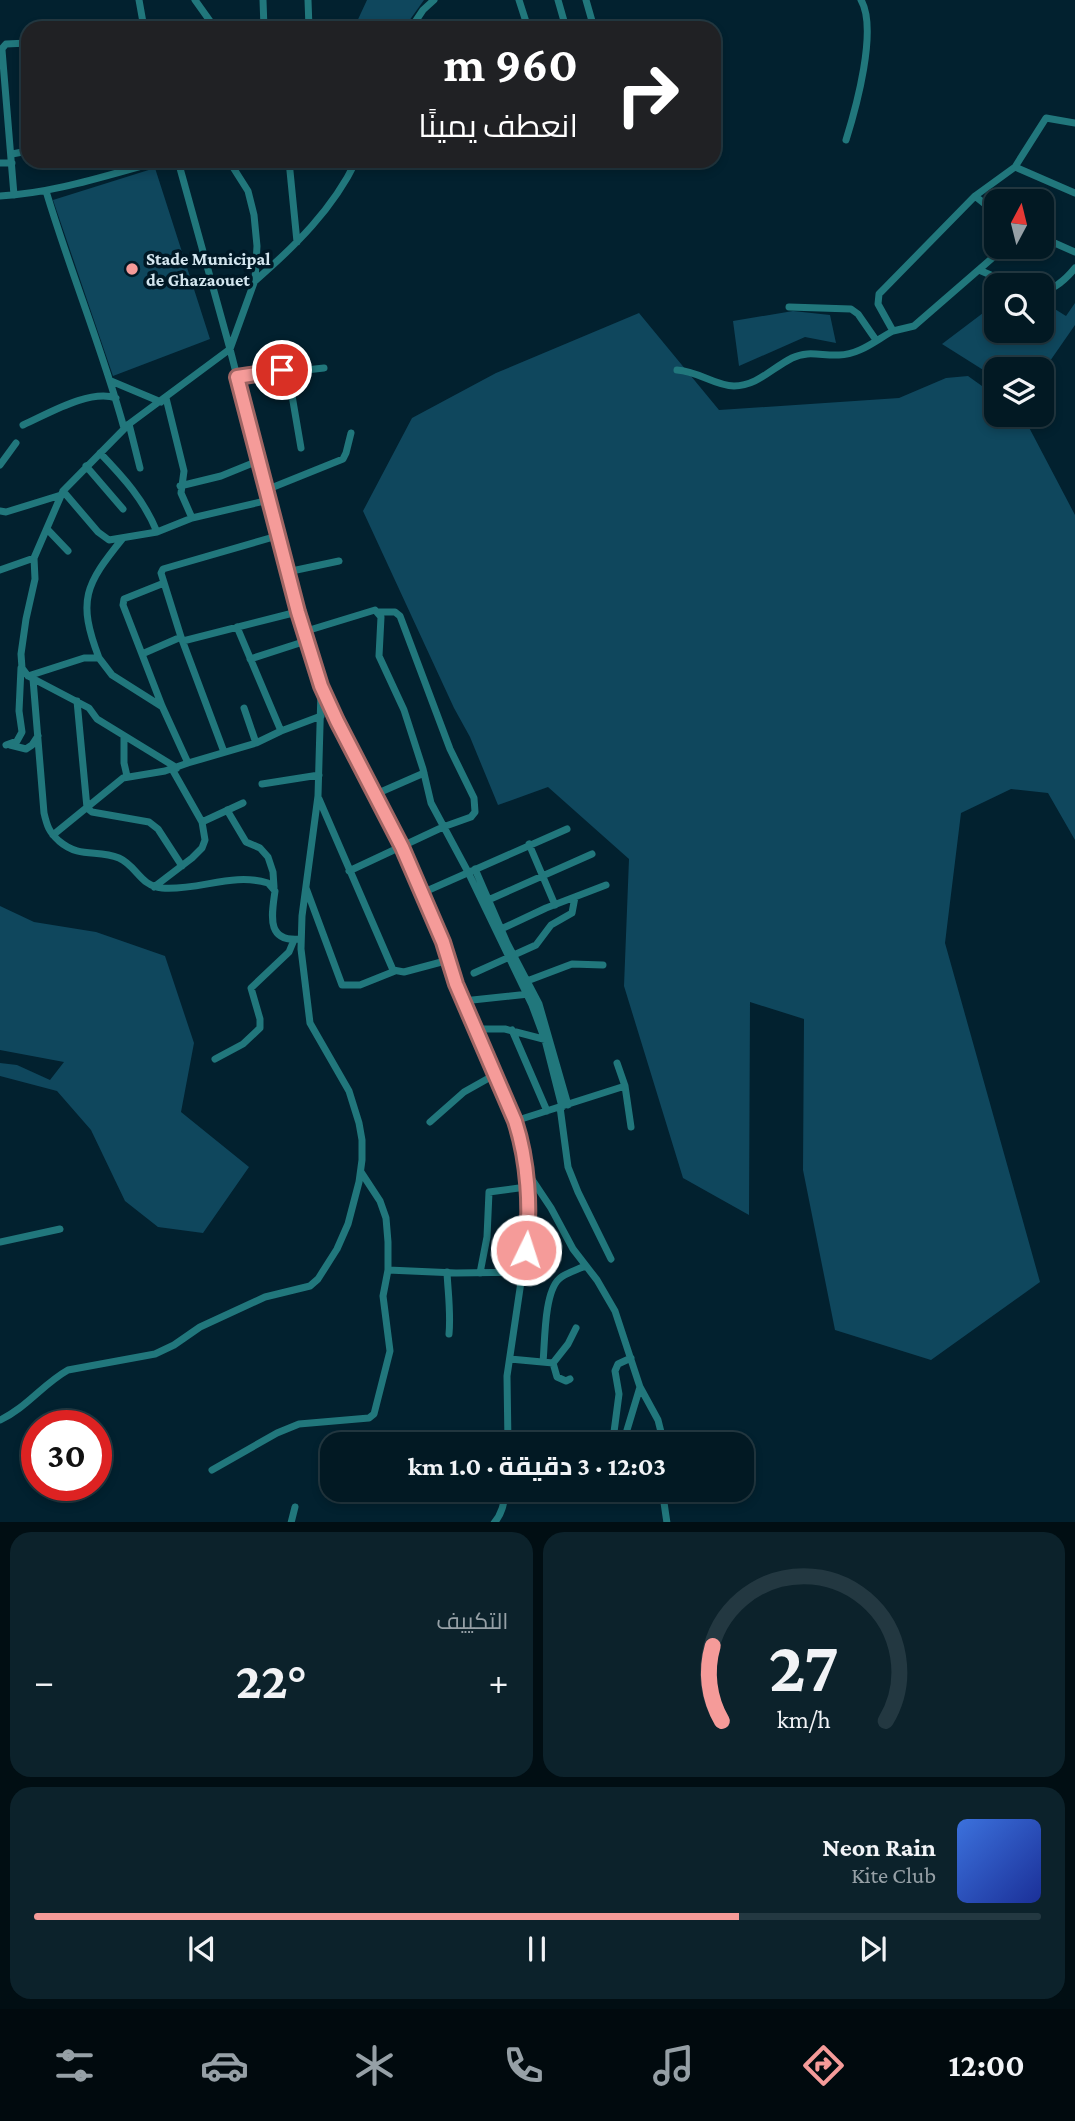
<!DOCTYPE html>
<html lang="ar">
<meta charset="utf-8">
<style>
body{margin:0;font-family:"Crimson Pro",Cairo,serif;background:#0c222b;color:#f1f3f6;direction:rtl;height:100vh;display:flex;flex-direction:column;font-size:26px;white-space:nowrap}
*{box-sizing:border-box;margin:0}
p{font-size:23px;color:#96a0a6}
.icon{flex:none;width:38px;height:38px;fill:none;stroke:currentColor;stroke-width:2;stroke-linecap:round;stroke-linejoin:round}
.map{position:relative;height:1522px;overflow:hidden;direction:ltr}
.details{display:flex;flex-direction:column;gap:10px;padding:10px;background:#010e13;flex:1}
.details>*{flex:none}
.guide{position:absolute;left:21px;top:21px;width:700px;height:147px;border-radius:21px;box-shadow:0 4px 10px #0003,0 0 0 2px #233841;direction:rtl;background:#202124;color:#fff;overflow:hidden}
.needle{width:46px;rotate:7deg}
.fabs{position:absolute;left:984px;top:189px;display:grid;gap:14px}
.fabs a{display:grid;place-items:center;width:70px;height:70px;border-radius:14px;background:#021923;box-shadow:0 4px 10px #0003,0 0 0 2px #233841;font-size:35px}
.speed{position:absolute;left:21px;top:1410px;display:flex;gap:14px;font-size:35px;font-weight:700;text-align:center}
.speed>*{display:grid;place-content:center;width:91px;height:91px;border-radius:50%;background:#021923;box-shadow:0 4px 10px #0003,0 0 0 2px #233841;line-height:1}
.speed .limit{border:10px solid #d22;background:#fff;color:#111}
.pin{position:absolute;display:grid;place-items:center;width:60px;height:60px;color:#fff;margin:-30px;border:4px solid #fff;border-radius:50%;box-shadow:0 2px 7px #0007}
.me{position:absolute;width:77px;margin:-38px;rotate:4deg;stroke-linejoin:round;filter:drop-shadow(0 0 5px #0008)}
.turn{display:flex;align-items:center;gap:24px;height:147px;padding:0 28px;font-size:32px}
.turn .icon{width:91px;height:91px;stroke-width:2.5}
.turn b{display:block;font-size:49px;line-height:60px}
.big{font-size:52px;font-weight:700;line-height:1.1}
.details .widget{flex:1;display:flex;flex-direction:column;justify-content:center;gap:10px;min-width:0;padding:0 24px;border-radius:21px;background:#0c222b}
.details .dial{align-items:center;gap:0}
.dial svg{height:182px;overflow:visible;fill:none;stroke:#233841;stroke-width:7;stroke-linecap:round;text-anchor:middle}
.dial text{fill:#f1f3f6;stroke:none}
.song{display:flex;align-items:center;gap:21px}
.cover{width:84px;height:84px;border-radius:10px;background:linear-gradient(135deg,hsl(220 70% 55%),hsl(230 70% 35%))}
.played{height:7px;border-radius:4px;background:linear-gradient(90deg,#f59b99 70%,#233841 70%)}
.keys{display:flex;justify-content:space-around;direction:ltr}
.heat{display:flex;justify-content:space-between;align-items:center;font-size:38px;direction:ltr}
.details .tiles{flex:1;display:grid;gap:10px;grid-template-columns:1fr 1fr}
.widget:last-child{grid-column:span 2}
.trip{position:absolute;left:320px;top:1432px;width:434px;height:70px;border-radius:21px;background:#021923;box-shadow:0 4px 10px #0003,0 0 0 2px #233841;font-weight:700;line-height:70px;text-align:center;direction:rtl}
.tab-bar{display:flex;height:112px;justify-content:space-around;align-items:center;background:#010a0e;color:#96a0a6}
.tab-bar .icon{width:49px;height:49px}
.tab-bar .selected{color:#f59b99}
.tab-bar b{font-size:32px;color:#f1f3f6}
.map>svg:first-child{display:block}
.green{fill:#0f475d}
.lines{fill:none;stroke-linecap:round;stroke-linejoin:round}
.minor{stroke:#21777c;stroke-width:7}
.route-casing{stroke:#9f6563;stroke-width:18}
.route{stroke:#f59b99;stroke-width:12}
.poi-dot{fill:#f59b99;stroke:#001825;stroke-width:2.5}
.labels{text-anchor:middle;stroke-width:7;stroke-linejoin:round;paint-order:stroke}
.poi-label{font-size:18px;font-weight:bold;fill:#d4e6ef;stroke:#001825;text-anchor:start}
</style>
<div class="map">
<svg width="1075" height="1523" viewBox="0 0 1075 1523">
<rect width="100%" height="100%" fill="#02212f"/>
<path class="green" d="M367 0H424L404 28H354Z
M155 168 210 339 113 376 53 200Z
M1075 303V325L1041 374V369H996V378L942 344 983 313 996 309V331H1041V304L1050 306 1066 316Z
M793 311 830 315 836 343 805 337 739 366 733 321Z
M639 313 719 410 899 398 946 378 968 376 996 396V415L1023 416 1075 515V840L1048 793 1011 789 961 813 945 943 1040 1282 931 1360 835 1330 803 1170 804 1019 750 1002 749 1215 683 1178 624 986 629 859 548 787 498 805 470 737 454 708 363 511 412 418 496 373Z
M0 906 34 922 96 932 165 956 194 1043 181 1112 249 1167 203 1233 158 1227 125 1201 91 1130 57 1091 0 1076V1063L17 1065 50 1080 64 1062 0 1050Z"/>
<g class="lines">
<path class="minor" d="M139 0 144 28
M195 0 215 28
M263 0 264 28
M308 0 309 28
M519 0 528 28
M558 0 566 28
M586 0 594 28
M411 28 423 10 434 0
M2 50 14 195
M0 51 6 44 28 43
M846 140C856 108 878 29 861 0
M12 154 28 151
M178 161 230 349 297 612 321 686 336 721 402 847 443 942 456 984 518 1131 528 1200 529 1228 507 1376 508 1444
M289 161 297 242
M0 163H12
M1015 167 1046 118 1075 123
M46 191C70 271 102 348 124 428
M0 196C55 193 107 175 160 161
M975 196 996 213
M1041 237 1075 252
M1005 247 914 326 893 331 878 304 879 294 975 196 1015 167 1075 193
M979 270 1014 285
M256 280C295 246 333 209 356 161
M1041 291C1055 290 1066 279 1075 268
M789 307 851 309 858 314 876 340
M677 370C698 371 715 386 734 386 757 386 772 368 792 358 808 350 822 356 839 355 859 355 876 340 893 331
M288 372 324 368
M237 377 281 370 288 372 301 448
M111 381 161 402
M166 398 184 471 181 493 192 518
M129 424 140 468
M23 425C48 414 89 389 116 398
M100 453C124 478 144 500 157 532
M0 465 16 443
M86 466 123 509
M180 486 221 476 258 461
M266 490 343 459 346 453 351 433
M63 491 98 532 109 540 157 532 192 518 269 500
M0 511 6 512 61 495
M47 529 68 551
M0 570 34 558
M287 572 339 561
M164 583 124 599 123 605 162 706 188 763 256 743 281 731 321 716
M237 627 281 731
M303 632 375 610 381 617 379 656 404 710 423 769 431 803 468 872 532 1005 545 1040 562 1107
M183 641 297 612
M142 654 181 637
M99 658C77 600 85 585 123 538
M250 659 306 641
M28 676 84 658H99L112 675 161 706
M33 679 44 813C47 826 49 832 59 841 80 859 97 849 119 858 137 866 140 886 162 888 199 891 232 872 268 883L275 891C272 914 265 943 301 939
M77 701 87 808 92 812 149 822 158 829 182 866
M244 708 256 743
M124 736V763L127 776
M6 745 17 741 22 732 19 711 21 668
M10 745 26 749 32 745 38 736
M224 752 181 637 161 573 163 569 277 536
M177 768 97 719 89 708 28 676 22 668 21 654 26 619 35 579 34 558 63 491 129 424 230 349 255 280 257 246 254 215 248 191 229 161
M262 784 319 775
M376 794 424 773
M319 799 393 970 404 972 449 960
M227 810 246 842 260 848 268 857 273 872 274 887
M202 822 243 803
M53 835 123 778 165 771 188 763
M529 844 555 905
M475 869 507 943 539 1004 568 1105
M349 871 443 827 471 817 475 812 474 798 450 749 400 616 395 612H378
M154 887 192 858 202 848 205 840 202 822 172 769
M306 888 342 985H360L395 971
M422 893 567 829
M486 901 592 854
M499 930 546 908 606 885
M474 973 536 945 551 925 572 913 575 897
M527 981 572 964 603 965
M463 1001 529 994
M476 1029H505L547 1040
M512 1030 547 1111
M215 1059 243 1044 260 1028V1019L251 988 289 952 294 940
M617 1063 625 1086 631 1127
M560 1107 568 1167 578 1192 611 1259
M515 1121 625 1086
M430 1122 464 1092 496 1074
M525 1169 551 1208 573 1249 597 1280 615 1311 640 1387 658 1420 664 1444
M0 1242 60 1229
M388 1270 456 1273 523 1272
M447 1272C448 1293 451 1313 449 1334
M480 1273 487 1237 489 1192 526 1187
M510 1359 553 1363 557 1377 566 1381 570 1379
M543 1362C545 1342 544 1293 559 1279 565 1273 577 1270 585 1266
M553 1363 568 1344 576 1328
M0 1420C26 1408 43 1384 68 1370L155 1354 174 1345 200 1327 265 1297 310 1286 318 1279 337 1249 348 1224 359 1182 362 1160V1140L359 1123 349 1091 310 1023 301 949 302 916 318 796 321 691
M627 1430 640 1387
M614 1432 619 1394 615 1371 618 1364 631 1358
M543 1444V1437
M212 1470 277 1433 299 1424 369 1418 374 1414 390 1351 383 1296 388 1270V1242L386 1218 380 1201 361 1172
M662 1489 667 1523
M506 1490 522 1494 526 1489
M291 1523 295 1507
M494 1523C503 1513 504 1501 506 1489"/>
</g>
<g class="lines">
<defs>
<path id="route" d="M282 370 237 377 298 612 321 686 337 721 402 847 443 942 456 984 515 1121C528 1161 531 1208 526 1250"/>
</defs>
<use href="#route" class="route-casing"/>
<use href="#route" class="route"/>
</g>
<circle class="poi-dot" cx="132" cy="269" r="7"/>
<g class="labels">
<g class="poi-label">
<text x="146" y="265">Stade Municipal<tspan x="146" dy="21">de Ghazaouet</tspan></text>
</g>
</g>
</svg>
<div class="fabs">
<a><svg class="needle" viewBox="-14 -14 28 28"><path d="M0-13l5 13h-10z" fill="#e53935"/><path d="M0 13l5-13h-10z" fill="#96a0a6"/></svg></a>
<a><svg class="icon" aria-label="search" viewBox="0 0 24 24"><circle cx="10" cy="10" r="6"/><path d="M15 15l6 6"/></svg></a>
<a><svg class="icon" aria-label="layers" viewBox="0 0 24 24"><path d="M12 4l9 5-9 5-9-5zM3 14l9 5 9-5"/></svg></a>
</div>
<div class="speed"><div class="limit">30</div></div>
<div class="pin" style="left:282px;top:370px;background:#d93025"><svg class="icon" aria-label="arrive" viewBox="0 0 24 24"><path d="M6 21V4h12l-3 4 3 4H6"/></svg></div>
<svg class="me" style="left:526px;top:1250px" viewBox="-20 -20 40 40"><circle r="17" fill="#f59b99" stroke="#fff" stroke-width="3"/><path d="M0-11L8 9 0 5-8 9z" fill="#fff"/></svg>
<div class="trip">12:03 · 3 دقيقة · 1.0 km</div>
<div class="guide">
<div class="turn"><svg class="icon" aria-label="right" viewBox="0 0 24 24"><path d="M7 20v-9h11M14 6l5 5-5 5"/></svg><div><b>960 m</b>انعطف يمينًا</div></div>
</div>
</div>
<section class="details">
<div class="tiles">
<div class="widget dial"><svg viewBox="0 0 100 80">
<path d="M14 69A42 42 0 1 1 86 69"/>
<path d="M14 69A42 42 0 0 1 10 36" stroke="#f59b99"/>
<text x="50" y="56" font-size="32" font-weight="700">27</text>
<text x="50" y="72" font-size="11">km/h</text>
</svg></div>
<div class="widget"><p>التكييف</p>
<div class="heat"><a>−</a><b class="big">22°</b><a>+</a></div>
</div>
<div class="widget">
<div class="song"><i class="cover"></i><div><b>Neon Rain</b><p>Kite Club</p></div></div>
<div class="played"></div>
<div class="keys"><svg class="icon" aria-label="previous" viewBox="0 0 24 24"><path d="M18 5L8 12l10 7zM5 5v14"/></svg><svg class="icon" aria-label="pause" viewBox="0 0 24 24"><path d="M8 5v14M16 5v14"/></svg><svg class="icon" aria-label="next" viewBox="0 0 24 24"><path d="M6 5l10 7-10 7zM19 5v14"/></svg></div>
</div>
</div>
</section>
<nav class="tab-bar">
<b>12:00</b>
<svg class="icon selected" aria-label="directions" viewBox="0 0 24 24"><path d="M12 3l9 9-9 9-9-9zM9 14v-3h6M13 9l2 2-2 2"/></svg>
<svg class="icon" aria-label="music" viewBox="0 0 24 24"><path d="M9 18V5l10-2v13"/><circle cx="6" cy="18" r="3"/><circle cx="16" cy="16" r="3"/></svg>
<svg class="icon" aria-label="phone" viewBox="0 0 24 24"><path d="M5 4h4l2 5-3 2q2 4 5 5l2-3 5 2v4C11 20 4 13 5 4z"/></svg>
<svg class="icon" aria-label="climate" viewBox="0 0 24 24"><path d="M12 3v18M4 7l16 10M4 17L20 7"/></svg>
<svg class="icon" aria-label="car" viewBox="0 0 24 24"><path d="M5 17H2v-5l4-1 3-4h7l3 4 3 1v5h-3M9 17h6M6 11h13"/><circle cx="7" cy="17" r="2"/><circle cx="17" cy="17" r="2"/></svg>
<svg class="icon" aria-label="filters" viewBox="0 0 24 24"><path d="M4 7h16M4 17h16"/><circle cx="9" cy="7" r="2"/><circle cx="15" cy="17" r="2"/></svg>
</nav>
